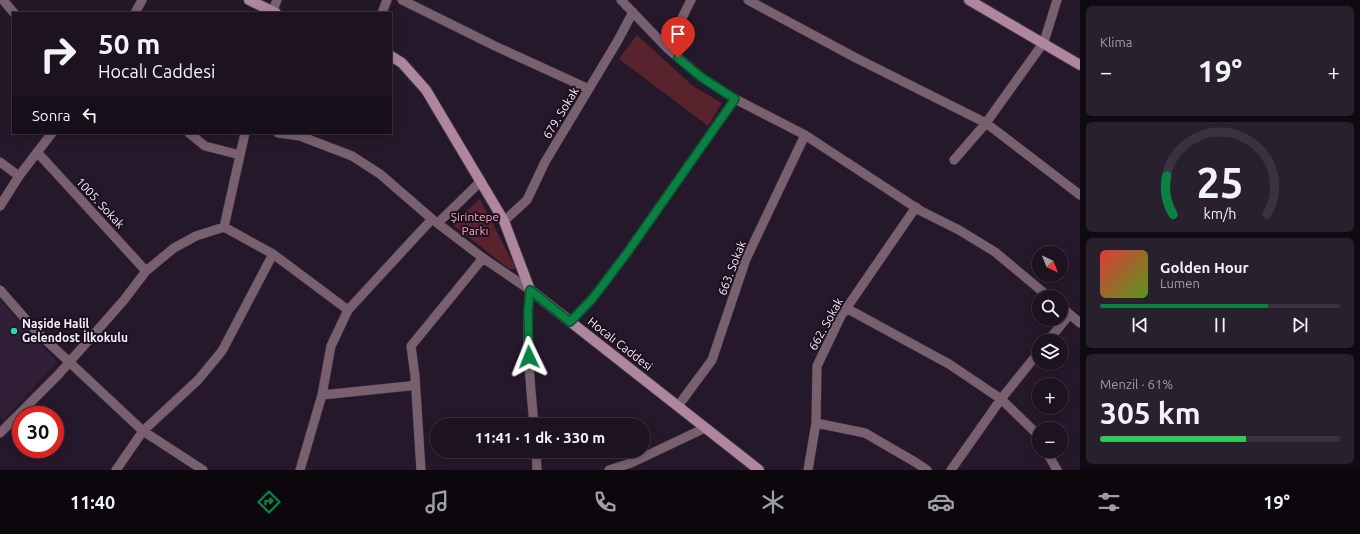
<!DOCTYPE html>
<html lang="tr">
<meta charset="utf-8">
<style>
body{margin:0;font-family:Ubuntu,sans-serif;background:#29202d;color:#f1f3f6;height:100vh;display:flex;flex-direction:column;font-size:15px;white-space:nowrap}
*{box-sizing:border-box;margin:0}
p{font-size:13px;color:#a09ea5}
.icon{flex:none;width:22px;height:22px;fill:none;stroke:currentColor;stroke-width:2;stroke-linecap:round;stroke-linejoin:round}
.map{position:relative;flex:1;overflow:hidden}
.details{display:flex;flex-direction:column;gap:6px;padding:6px;background:#0f0a12;width:280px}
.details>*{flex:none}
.guide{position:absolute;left:12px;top:12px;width:380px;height:122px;border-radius:0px;box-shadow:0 2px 10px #0003,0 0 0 1px #3a323e;background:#1c1220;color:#f1f3f6;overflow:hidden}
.needle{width:26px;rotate:137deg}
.fabs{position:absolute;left:1032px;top:246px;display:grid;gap:8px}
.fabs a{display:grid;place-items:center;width:36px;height:36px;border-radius:50%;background:#1c1220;box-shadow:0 2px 10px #0003,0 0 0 1px #3a323e;font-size:20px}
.speed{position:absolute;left:12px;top:406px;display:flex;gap:8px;font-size:20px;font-weight:700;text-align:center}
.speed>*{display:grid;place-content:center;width:52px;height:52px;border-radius:50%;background:#1c1220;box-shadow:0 2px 10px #0003,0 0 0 1px #3a323e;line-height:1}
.speed .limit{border:6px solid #d22;background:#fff;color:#111}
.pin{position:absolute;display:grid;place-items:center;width:34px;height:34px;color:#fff;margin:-41px -17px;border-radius:50% 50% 50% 0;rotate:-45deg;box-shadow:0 0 4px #0007}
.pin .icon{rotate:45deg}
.me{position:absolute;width:44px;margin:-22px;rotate:358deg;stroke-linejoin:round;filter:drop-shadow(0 0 3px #0008)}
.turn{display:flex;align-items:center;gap:14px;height:84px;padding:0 20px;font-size:18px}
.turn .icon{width:52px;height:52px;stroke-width:2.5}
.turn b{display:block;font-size:28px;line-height:34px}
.then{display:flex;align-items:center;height:38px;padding:0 20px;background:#0003;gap:8px;font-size:15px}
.big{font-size:30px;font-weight:700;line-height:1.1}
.details .tile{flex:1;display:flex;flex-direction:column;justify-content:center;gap:6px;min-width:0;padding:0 14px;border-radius:6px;background:#29202d}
.details .dial{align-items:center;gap:0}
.dial svg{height:104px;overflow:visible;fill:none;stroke:#3a323e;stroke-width:7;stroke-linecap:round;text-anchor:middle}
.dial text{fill:#f1f3f6;stroke:none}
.song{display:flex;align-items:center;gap:12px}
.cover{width:48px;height:48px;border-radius:6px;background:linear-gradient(135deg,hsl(0 70% 55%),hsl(90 70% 35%))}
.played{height:4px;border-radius:2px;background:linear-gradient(90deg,#0b8043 70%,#3a323e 70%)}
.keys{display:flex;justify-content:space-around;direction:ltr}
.heat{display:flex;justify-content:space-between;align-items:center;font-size:22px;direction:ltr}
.charge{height:6px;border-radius:3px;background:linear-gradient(90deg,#34c759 61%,#3a323e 0)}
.trip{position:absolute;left:430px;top:418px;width:220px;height:40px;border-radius:20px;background:#1c1220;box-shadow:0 2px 10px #0003,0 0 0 1px #3a323e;font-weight:700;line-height:40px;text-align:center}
.menu{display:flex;height:64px;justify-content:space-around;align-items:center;background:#0b070d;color:#a09ea5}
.menu .icon{width:28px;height:28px}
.menu .on{color:#0b8043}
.menu b{font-size:18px;color:#f1f3f6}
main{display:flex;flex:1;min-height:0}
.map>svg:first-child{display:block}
.built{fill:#301f37}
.green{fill:#58232c}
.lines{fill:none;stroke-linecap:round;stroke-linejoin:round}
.street-casing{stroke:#3e3243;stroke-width:10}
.secondary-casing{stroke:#3e3243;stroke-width:12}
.street{stroke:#79606e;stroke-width:9}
.secondary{stroke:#ae869d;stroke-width:10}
.route-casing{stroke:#07532c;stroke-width:10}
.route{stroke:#0b8043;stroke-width:7}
.poi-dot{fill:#2ad5ac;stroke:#1b0f20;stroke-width:1.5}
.labels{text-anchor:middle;stroke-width:4;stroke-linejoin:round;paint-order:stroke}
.street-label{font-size:12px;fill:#f6edfa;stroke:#1b0f20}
.park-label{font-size:12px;fill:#f9abb3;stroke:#1b0f20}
.poi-label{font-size:12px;font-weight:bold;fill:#f6edfa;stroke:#1b0f20;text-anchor:start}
</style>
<main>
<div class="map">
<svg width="1080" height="470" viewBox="0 0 1080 470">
<rect width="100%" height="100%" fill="#25182a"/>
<path class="built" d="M0 300 57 362 4 420 0 416Z"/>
<path class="green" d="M637 35 693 86 722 103 708 126 619 59Z
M480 199 516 269H509L452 224Z"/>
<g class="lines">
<defs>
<path id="street" d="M3 0 14 13
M402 0 495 46 589 89
M621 0 667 48 701 77 735 99 805 135 921 211 959 230 995 252 1049 297
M748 0 856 58 986 123 1080 195
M135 13 142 0
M272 13 277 0
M382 13 387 0
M667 48 691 0
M189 133 205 146 240 155
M278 133 300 136 352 156 380 174 432 219 483 258 530 290C525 334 530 380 534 425
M37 152 146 271
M954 160 986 123 1044 42 1057 0
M0 162 19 176
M0 206 19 176 52 133
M504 221 527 200 545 162 617 42 633 12
M438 223 481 181
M224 227 245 133
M0 290 35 330 143 431 203 470
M1061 307 1080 323
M846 308 949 364 1001 399 1037 434 1039 438
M570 322 593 298 627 253 735 99
M1048 341 1069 315
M322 395 409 386 415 384
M678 406 712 360 746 259 805 135
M816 423 865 433 915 462 927 470
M0 433 58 375 124 300 146 271 174 248 196 236 224 227 273 254 348 310
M536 451 537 470
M1046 451 1057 470
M116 470 143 431 198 380 222 351 273 254
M300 470 322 395 331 346 348 310 432 219
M421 470 415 376 411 346 483 258
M609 470 631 463 705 428
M808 470 816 423 817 366 841 316 916 207
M951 470 1001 399 1039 352"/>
<path id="secondary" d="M249 0 276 13
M969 0 1080 65
M391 56 402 63 426 90 504 221 530 290 759 470"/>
</defs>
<use href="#street" class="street-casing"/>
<use href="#secondary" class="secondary-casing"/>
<use href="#street" class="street"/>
<use href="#secondary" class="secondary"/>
</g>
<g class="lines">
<defs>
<path id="route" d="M529 357 528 311 530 290 570 322 593 298 627 253 735 99 701 77 678 58"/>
</defs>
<use href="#route" class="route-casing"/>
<use href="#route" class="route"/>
</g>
<circle class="poi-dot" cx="14" cy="331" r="4"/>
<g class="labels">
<g class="street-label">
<text transform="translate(561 113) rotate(-59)" y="4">679. Sokak</text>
<text transform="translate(100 203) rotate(47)" y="4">1005. Sokak</text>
<text transform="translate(732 268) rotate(-69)" y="4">663. Sokak</text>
<text transform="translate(826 324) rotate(-61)" y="4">662. Sokak</text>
<text transform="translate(620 344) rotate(38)" y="4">Hocalı Caddesi</text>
</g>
<g class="park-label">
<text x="475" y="221">Şirintepe<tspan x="475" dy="14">Parkı</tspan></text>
</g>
<g class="poi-label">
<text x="22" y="328">Naşide Halil<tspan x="22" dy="14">Gelendost İlkokulu</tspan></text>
</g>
</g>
</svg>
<div class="fabs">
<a><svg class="needle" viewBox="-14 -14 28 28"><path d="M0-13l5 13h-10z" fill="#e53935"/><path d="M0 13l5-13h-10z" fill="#a09ea5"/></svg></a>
<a><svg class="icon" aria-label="search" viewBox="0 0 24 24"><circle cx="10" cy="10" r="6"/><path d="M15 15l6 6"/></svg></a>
<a><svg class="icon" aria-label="layers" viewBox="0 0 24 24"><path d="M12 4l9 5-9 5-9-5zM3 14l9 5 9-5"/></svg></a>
<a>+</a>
<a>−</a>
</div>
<div class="speed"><div class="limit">30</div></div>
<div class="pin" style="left:678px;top:58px;background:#d93025"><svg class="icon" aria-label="arrive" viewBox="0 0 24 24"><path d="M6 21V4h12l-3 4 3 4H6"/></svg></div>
<svg class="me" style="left:529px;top:357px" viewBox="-20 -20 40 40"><path d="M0-17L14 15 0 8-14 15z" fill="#0b8043" stroke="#fff" stroke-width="4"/></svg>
<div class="trip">11:41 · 1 dk · 330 m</div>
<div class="guide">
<div class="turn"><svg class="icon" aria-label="right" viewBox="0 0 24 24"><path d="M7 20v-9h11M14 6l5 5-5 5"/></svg><div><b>50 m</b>Hocalı Caddesi</div></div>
<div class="then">Sonra<svg class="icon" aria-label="left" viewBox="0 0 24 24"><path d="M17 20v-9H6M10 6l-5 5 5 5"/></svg></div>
</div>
</div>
<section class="details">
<div class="tile"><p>Klima</p>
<div class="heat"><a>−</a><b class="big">19°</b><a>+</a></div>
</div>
<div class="tile dial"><svg viewBox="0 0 100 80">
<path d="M14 69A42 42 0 1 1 86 69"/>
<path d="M14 69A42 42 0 0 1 9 39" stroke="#0b8043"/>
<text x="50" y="56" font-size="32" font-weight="700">25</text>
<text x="50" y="72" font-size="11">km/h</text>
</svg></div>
<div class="tile">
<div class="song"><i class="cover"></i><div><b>Golden Hour</b><p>Lumen</p></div></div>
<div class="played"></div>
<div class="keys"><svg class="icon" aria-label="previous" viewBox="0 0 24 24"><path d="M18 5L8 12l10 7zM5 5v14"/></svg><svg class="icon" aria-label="pause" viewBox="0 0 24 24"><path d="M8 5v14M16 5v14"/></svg><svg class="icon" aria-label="next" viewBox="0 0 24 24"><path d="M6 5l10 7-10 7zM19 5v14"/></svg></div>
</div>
<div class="tile"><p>Menzil · 61%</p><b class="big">305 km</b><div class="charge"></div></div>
</section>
</main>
<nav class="menu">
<b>11:40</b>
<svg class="icon on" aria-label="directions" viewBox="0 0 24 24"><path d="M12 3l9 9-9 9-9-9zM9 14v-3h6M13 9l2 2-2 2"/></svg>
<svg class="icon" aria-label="music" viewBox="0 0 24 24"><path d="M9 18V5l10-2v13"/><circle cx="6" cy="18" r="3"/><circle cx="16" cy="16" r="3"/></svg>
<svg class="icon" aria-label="phone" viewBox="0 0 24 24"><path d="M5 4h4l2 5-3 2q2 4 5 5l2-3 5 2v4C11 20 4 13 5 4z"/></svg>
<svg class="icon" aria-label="climate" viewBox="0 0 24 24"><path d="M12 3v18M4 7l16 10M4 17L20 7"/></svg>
<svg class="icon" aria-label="car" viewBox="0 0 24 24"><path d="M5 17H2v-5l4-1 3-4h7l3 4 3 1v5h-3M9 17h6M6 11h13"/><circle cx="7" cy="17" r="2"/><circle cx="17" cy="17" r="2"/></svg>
<svg class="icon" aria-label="filters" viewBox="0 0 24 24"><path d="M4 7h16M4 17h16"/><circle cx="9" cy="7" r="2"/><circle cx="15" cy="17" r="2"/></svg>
<b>19°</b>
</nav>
